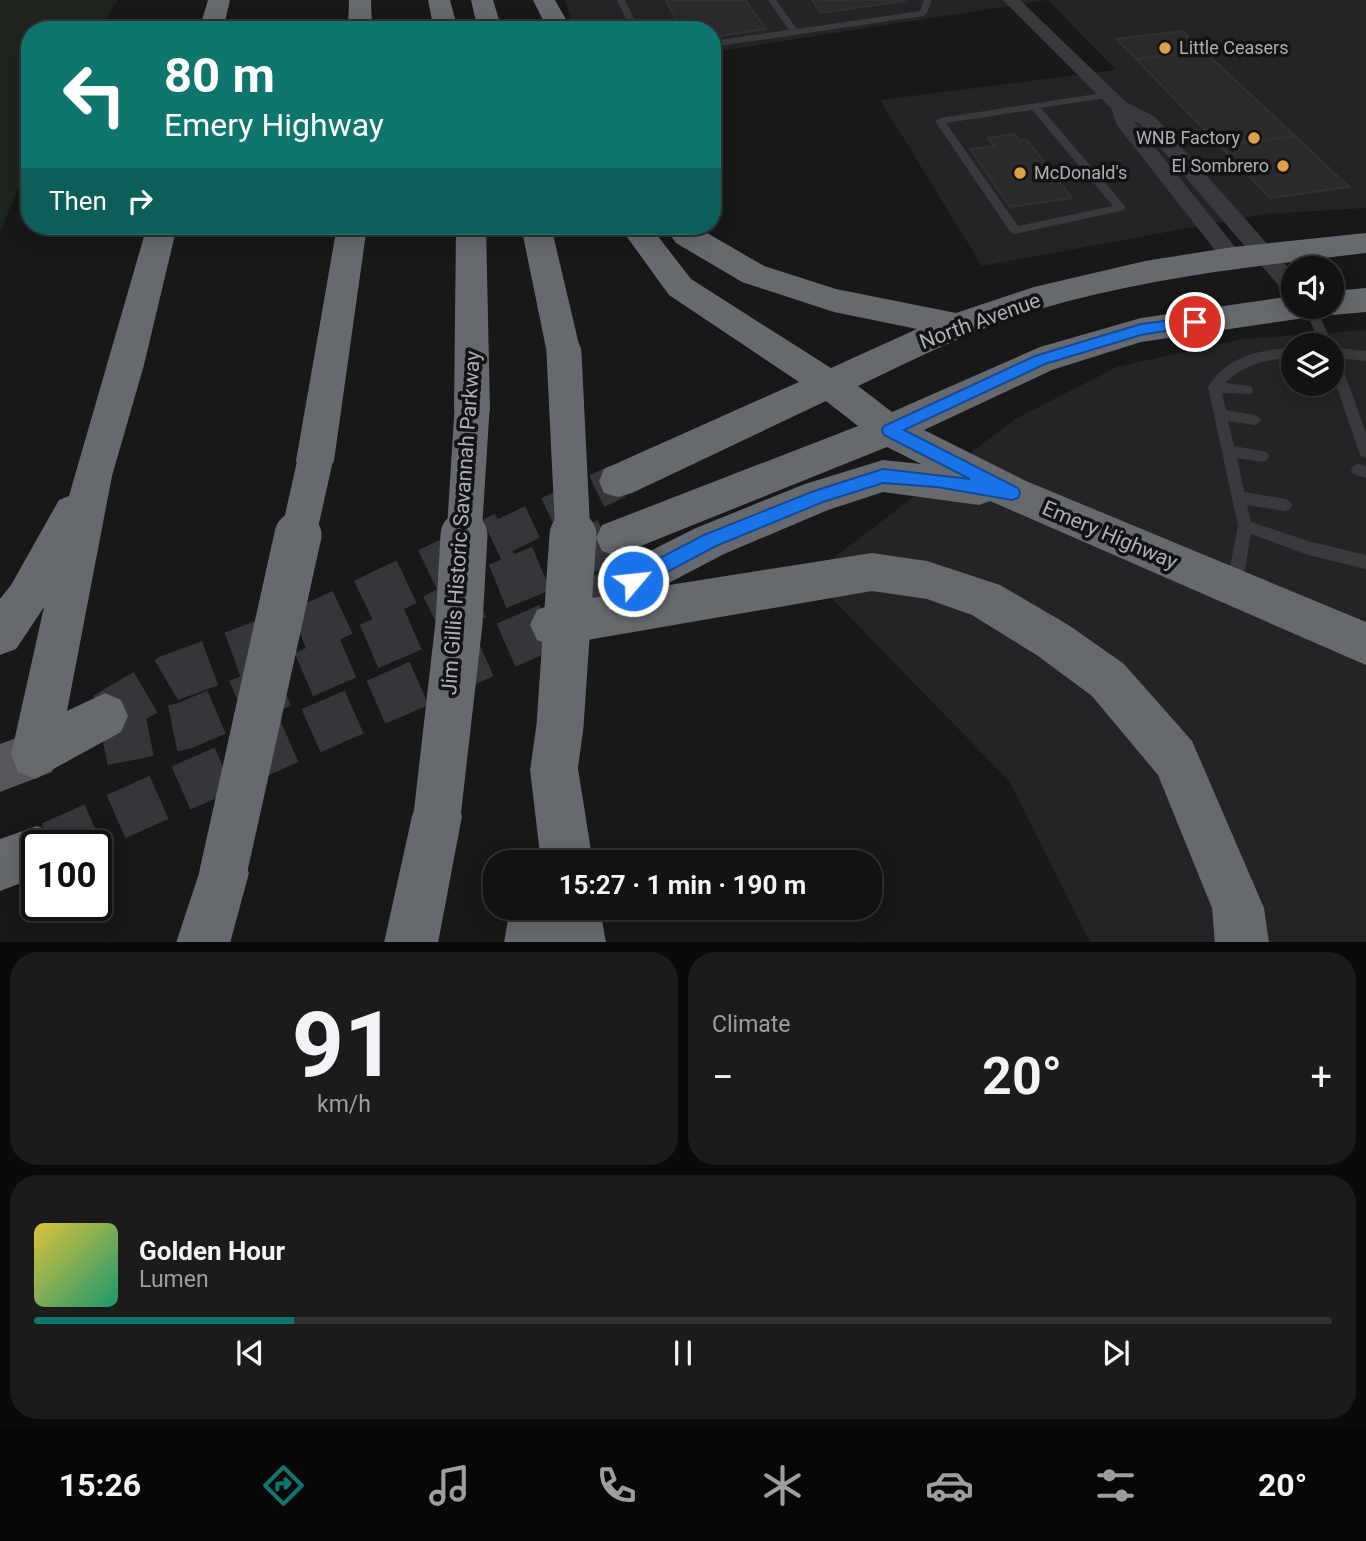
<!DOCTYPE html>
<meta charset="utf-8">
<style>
body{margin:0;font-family:Roboto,sans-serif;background:#1b1b1c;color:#f1f3f6;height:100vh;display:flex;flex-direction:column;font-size:26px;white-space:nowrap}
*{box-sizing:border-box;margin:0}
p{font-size:23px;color:#9c9ea0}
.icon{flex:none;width:38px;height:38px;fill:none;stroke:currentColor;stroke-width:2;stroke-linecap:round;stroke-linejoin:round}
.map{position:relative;height:942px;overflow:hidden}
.details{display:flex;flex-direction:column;gap:10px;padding:10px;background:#0a0a0a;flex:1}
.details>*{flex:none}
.guide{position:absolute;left:21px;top:21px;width:700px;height:214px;border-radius:28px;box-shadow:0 4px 18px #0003,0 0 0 2px #313233;background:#0f766e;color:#fff;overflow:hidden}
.buttons{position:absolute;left:1281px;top:256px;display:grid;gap:14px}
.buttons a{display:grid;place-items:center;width:63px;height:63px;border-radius:50%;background:#121213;box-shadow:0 4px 18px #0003,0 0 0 2px #313233;font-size:35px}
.speed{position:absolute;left:21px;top:830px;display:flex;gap:14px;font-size:35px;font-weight:700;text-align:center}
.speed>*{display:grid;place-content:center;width:91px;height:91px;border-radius:50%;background:#121213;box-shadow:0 4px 18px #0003,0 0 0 2px #313233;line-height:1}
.speed .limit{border:4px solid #111;border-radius:10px;background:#fff;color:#111}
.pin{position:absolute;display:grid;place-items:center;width:60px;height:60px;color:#fff;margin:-30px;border:4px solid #fff;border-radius:50%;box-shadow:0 2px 7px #0007}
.me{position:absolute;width:77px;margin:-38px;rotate:62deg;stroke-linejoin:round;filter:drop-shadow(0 0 5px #0008)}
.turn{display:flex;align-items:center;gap:24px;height:147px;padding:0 28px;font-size:32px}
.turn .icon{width:91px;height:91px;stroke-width:2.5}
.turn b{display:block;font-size:49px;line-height:60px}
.then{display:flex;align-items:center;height:66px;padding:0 28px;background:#0003;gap:14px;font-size:26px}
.big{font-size:52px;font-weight:700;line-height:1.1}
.details .tile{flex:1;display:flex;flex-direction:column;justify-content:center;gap:10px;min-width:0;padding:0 24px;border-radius:28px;background:#1b1b1c}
.details .dial{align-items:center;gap:0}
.dial b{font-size:91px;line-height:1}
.song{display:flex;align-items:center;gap:21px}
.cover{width:84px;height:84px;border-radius:10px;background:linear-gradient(135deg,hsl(50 70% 55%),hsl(160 70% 35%))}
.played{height:7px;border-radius:4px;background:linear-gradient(90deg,#0f766e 20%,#313233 20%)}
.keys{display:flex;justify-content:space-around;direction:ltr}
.heat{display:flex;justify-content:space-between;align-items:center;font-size:38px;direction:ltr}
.details .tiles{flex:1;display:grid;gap:10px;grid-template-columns:1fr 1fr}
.tile:last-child{grid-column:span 2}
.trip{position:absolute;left:483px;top:850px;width:399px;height:70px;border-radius:28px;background:#121213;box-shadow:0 4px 18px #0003,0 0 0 2px #313233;font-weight:700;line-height:70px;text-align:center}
.tab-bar{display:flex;height:112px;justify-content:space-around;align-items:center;background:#070708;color:#9c9ea0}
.tab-bar .icon{width:49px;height:49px}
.tab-bar .current{color:#0f766e}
.tab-bar b{font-size:32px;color:#f1f3f6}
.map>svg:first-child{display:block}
.built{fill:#242426;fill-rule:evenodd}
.green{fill:#1e241e}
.building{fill:#2b2b2d;stroke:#323235;stroke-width:2}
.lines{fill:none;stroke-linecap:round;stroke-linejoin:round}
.highway-tunnel-far1{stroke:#353639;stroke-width:35;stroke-dasharray:35 18;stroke-linecap:butt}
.highway-tunnel{stroke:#353639;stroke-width:47;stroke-dasharray:47 24;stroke-linecap:butt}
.lane{fill:#393a3e;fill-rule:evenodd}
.street{fill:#393a3e;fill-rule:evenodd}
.primary{fill:#55575c;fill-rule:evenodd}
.highway{fill:#66696e;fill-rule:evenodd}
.highway-bridge-far1{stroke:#66696e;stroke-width:35}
.highway-bridge{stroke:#66696e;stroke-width:47}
.route{fill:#1a73e8;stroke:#114b97;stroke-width:2}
.poi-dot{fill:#dda14b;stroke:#131314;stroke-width:2.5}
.labels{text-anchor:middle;stroke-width:7;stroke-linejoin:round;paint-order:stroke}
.far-poi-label{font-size:18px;fill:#abb0b8;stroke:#131314;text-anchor:start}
.street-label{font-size:21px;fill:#abb0b8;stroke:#131314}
</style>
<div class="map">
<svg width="1366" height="943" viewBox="0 0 1366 943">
<rect width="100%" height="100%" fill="#181819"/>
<path class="built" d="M565 0H1047L712 52V30H575Z
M1048 0H1366V208L1265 214 982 266 880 100 1116 70Z
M1366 330V942H1090L1010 782 810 576 1015 419 1117 367 1243 339ZM1293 345H1332V383H1293Z"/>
<path class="green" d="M0 0H118L97 30H30V160L0 232Z"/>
<path class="building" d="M666 0H745L766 29 712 37V30H681Z
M812 0H902L904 1 821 13Z
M1183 31 1204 51 1136 59 1116 39Z
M1204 51 1295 136 1220 146 1136 59Z
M1015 134 1020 141 1027 140 1072 198 1010 207 970 149 994 146 988 138Z
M1295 136 1349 187 1270 198 1220 146Z"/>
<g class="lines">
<path class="highway-tunnel-far1" d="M501 537 618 481"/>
<path class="highway-tunnel" d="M105 716 170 678 324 621 505 535
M103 742 184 726 419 625 479 594 616 538
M51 845 552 625 633 581"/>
<path class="lane" d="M617 0H625L639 30H631Z
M768 0H776L797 29 920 11 924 0H932L927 13 923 16 712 47V41L789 30Z
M1109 92 1112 93V97L1041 108 1125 206V210L1015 234 1011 233 935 121 940 118ZM1032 110 1113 206 1018 226 946 123Z
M1303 306H1315L1333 345 1332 347 1366 351V361L1339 358 1366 433V458L1361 456 1359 452 1332 373V345H1321Z
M1293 348V358C1266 359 1245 364 1225 383L1251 386 1253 390 1251 394 1222 393 1226 410 1255 415 1262 420 1255 425 1228 421 1234 446 1267 452 1269 456 1267 460 1262 462 1237 458 1244 492 1285 499 1290 501 1292 505 1290 509 1285 511 1247 505 1251 522 1308 541 1366 555V569L1308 555 1251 534 1242 587 1239 592 1234 594 1229 592 1226 587 1238 526 1208 387C1226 357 1260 349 1293 348Z
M1358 464 1366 466V478L1353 474 1351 470 1353 466Z"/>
<path class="street" d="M1003 0H1020L1126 102 1155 117 1293 273V295L1285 293 1141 125 1133 120 1244 258 1241 263 1233 265 1225 263 1117 125 1111 108Z"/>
<path class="primary" d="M35 731 52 738 59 755 52 772 0 792V744Z"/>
<path class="highway" d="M208 0H230L223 30H199Z
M349 0H371L372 30H348Z
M428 0H450L458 30H434Z
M471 0H493L502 30H478Z
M533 0H555L572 30H548Z
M147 226H177L144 365 112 476 67 711 105 693 121 700 128 716 121 732 35 779 18 772 11 755 44 607 16 649 0 655V599L11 585 59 500 69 496Z
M337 226H367L334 461 328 472 315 477 302 472 296 461Z
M456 226H486L490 410 485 420 472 424 459 420 454 410Z
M521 226H551L581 353 576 362 564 366 552 362 547 353Z
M619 226H650L691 279 831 368 917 329 834 312 742 282 676 243 664 226H695L764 266 836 289 956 313 1034 287 1145 261 1233 247 1366 233V253C1256 266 1146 278 1040 309 976 328 917 358 858 386L892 412 1040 347 1141 318 1293 296V306H1332V291L1366 288V312L1332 315 1319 309 1316 314 1304 318 1141 342 1052 370 924 430 1026 481 1366 622V665L990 501 979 505 883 492 828 510 724 554 663 586 872 553 927 561 1000 585 1070 626 1124 664 1192 741 1264 908 1269 943H1215L1212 908 1158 775 1092 696 1038 656 972 615 927 599 872 591 552 646 537 640 530 625 537 610 552 604 618 594 612 581 618 567 696 528 805 484 883 460 921 464 887 447 616 556 602 551 596 538 602 525 858 426 826 401 632 493 618 497 604 493 599 481 604 469 799 382 669 295Z
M554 745 571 752 578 769 593 863H541L530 769 537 752Z
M437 791 455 798 462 816 438 943H384L412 816 419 798Z
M37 826 55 833 60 845H37V877L0 891V839Z
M223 847 241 855 249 873 230 943H176L205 855Z
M510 908H600L606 943H504Z"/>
<path class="highway-bridge-far1" d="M564 353 573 537
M298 537 315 461
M464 537 472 410"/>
<path class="highway-bridge" d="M554 769 560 726 573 535
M437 816 459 623 464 535
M223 873 298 535"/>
</g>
<path class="route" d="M1195 317 1202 322 1200 325 1141 335 1045 364 904 430 1018 488 1020 493 1018 498 1012 500 937 487 883 483 823 502 716 546 639 587 633 589 627 587 625 581 627 575 704 535 814 491 883 469 970 479 884 435 882 430 884 426 1035 356 1141 324Z"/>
<g class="poi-dot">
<circle cx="1165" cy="48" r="7"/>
<circle cx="1254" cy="138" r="7"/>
<circle cx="1283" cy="166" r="7"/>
<circle cx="1020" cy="173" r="7"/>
</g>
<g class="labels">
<g class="far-poi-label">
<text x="1179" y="54">Little Ceasers</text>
<text x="1240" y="144" text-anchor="end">WNB Factory</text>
<text x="1269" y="172" text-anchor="end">El Sombrero</text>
<text x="1034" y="179">McDonald's</text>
</g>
<g class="street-label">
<text transform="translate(980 321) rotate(-20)" y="7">North Avenue</text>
<text transform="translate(461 523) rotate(-86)" y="7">Jim Gillis Historic Savannah Parkway</text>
<text transform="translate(1110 535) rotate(23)" y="7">Emery Highway</text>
</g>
</g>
</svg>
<div class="buttons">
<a><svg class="icon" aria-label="sound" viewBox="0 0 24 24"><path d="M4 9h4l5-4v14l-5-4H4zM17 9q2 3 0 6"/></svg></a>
<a><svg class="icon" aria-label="layers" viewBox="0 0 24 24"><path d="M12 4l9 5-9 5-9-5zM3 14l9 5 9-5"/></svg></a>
</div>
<div class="speed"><div class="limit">100</div></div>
<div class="pin" style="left:1195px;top:322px;background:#d93025"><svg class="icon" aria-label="arrive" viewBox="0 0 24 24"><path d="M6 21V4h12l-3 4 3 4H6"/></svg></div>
<svg class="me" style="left:633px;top:581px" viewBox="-20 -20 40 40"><circle r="17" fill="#1a73e8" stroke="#fff" stroke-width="3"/><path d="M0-11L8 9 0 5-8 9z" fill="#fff"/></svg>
<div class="trip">15:27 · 1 min · 190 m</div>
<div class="guide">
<div class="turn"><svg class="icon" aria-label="left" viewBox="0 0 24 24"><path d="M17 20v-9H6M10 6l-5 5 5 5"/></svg><div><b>80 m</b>Emery Highway</div></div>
<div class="then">Then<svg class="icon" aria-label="right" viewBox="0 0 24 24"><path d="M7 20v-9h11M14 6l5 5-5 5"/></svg></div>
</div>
</div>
<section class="details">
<div class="tiles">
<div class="tile dial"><b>91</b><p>km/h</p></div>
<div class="tile"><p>Climate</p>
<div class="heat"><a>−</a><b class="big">20°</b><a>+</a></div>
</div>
<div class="tile">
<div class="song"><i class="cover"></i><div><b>Golden Hour</b><p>Lumen</p></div></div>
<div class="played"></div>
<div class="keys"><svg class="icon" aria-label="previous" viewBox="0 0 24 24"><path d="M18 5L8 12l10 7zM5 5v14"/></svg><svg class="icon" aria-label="pause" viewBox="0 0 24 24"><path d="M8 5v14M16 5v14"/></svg><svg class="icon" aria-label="next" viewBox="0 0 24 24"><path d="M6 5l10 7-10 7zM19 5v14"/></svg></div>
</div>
</div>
</section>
<nav class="tab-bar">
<b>15:26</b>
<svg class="icon current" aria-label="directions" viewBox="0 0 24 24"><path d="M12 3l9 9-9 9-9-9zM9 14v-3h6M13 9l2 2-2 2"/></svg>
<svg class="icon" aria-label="music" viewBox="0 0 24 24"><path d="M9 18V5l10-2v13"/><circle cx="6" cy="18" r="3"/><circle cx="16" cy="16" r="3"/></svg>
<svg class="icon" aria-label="phone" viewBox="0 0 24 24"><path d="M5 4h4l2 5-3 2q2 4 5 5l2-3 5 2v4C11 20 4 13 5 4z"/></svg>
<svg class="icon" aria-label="climate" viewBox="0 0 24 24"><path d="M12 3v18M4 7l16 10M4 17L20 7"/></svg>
<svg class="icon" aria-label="car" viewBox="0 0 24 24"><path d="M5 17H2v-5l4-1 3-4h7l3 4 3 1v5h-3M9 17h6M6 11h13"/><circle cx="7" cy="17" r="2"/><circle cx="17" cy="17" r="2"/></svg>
<svg class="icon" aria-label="filters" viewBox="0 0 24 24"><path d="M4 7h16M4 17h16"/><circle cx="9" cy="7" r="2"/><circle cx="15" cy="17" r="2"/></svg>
<b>20°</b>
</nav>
